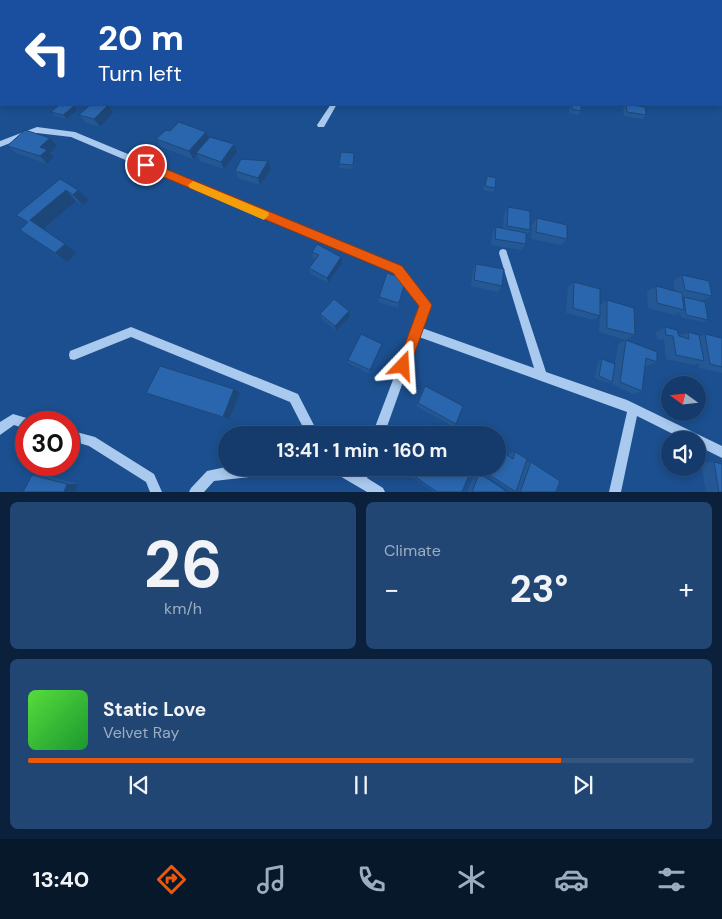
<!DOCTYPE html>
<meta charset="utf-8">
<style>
body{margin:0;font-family:"DM Sans",sans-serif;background:#214673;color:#f1f3f6;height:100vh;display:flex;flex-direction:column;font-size:19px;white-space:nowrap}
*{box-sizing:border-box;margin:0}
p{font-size:16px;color:#9dadc1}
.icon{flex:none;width:28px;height:28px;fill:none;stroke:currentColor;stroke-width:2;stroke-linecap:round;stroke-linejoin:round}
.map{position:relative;height:492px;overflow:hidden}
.sheet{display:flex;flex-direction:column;gap:10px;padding:10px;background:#0b203b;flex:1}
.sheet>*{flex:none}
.hud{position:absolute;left:0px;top:0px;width:722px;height:105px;box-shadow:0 2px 8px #0003,0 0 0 1px #33557e;background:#1a4fa0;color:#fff;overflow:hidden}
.needle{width:32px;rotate:285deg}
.fabs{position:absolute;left:661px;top:376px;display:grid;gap:10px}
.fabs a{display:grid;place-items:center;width:45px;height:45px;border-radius:50%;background:#143b6b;box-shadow:0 2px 8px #0003,0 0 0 1px #33557e;font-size:25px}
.speed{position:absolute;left:15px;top:411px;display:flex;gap:10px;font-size:25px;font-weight:700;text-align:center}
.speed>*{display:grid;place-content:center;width:65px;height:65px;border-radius:50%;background:#143b6b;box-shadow:0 2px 8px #0003,0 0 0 1px #33557e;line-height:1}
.speed .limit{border:8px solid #d22;background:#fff;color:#111}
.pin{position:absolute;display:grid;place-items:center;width:42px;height:42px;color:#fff;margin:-21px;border:2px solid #fff;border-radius:50%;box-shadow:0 1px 5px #0007}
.me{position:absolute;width:55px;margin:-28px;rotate:20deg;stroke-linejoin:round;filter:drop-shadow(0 0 4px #0008)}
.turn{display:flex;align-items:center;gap:18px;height:105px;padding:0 15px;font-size:22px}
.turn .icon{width:65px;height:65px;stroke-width:2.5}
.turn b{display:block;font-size:35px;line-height:42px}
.big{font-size:38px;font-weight:700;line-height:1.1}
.sheet .card{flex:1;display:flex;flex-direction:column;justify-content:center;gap:8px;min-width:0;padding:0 18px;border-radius:8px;background:#214673}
.sheet .dial{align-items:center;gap:0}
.dial b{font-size:65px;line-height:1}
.song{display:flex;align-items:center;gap:15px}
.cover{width:60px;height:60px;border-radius:8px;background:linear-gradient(135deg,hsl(110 70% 55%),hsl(130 70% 35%))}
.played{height:5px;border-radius:2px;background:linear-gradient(90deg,#ea580c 80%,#33557e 80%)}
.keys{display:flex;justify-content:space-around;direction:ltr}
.heat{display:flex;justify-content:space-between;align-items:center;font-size:28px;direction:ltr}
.sheet .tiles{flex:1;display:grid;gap:10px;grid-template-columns:1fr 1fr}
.card:last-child{grid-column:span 2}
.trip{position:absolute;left:218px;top:426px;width:288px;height:50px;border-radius:25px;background:#143b6b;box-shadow:0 2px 8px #0003,0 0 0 1px #33557e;font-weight:700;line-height:50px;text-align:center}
.dock{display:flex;height:80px;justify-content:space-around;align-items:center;background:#08182b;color:#9dadc1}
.dock .icon{width:35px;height:35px}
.dock .current{color:#ea580c}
.dock b{font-size:22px;color:#f1f3f6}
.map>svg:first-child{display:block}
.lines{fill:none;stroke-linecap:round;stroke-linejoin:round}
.minor{fill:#a9c9ee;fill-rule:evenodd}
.major{stroke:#f0f6ff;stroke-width:12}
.wall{fill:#245895}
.shaded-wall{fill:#1d4779}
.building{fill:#2a66ad;stroke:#1d4779}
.route{fill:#ea580c;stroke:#983908}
.slow{fill:#f59e0b}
</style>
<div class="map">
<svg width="722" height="492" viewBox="0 0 722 492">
<rect width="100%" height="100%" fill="#1b4f8f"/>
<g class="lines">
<path class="minor" d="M365 0H371V1H365Z
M426 0H433L434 1H427Z
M331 104H337L324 127H318L317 125Z
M37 127 75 132 400 267 431 305 422 328 534 368 499 253 500 250 503 249 506 250 546 372 627 400 722 446V458L698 446V440H685L637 416 621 492H609L627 412 419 337 384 435H372L421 306 394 273 71 137 37 133 0 147V141Z
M131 327 298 394 319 435H307L290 402 131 337 74 360 70 359 69 355 70 351Z
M13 414 30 419 31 422H26V429L14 425 0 435V422Z
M69 430 95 437 154 474 162 492H150L146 482 89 446 69 440Z
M226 467 281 468 279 472 275 474 214 481 204 492H189L191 488 207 471Z
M331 468H347L357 473 359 468H371L367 478 383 488 385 492H367L333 472Z"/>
<path class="major" d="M3 1 6 0"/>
</g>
<path class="wall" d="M439 0H473L472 1H439Z
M570 104H581V111L578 115 569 113Z
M626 104 646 115 643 119 624 116 623 108Z
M74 106 77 110 67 119 55 116 51 112Z
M113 113 100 127 86 123 79 115Z
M170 131 209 138 234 144 237 152 224 169 200 161 197 154 193 159 161 147 156 139Z
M7 146H57L50 153 54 157 47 164 16 153Z
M354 157 353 169 339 168V164Z
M271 169 260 185 238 178 235 171Z
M487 176 495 188 493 192 483 190Z
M60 179 78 190 89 200 83 205 76 201 43 229 65 244 77 253 67 262 20 230 28 223 16 215Z
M508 207 530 230 526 236V244L521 250 491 245 492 233 496 227 503 228 504 214Z
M537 218 567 239 561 245 531 239 532 225Z
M312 252 342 263 328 283 311 274 309 268 316 259 313 258Z
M476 264 502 286 498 292 471 286 473 269Z
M682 275 712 296 701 301 683 297 708 320 702 322 681 317 680 312 674 315 648 308 647 291 656 286 675 291 673 281Z
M406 279 398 308 378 302 379 297Z
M574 282 600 305 607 300 635 335 626 340 599 332 600 316 593 320 566 313 568 287Z
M349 311 350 316 336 331 322 319 320 314Z
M665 327 679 336 688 332 700 336 705 334 722 338V373L699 368 698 363 694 365 666 359 664 340 657 339 656 332Z
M626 340 657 362 647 366 645 365 642 391 633 394 612 384 618 344Z
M382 344 381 348 369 374 348 363V360Z
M602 359 612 382 608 383 595 378 598 361Z
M425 386 456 424 453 426 416 406 423 389Z
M146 393H240L229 420Z
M433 424 451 435H425L429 426Z
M515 452 526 462H531L556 492 510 491 476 469 477 468H496L509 456V453Z
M714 462 722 492H706L701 463Z
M410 468H472L462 492H434L407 473Z
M475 473H479L505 492H467Z
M32 475H44L78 484 75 492H23Z"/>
<path class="shaded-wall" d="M108 105 113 113 100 127 94 119Z
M74 106 77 110 67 119 63 115Z
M206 132 209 140 193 159 189 151Z
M50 138 57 146 50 153 54 157 47 164 40 156V147Z
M234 144 237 152 224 169 221 162Z
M268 161 271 169 260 185 258 178Z
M66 190 76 201 42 230 30 220Z
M78 190 89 200 83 205 73 195Z
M65 244 77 253 67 262 55 253Z
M341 257 342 263 328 283 327 278Z
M349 311 350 316 336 331 335 326Z
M382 344 381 348 369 374 370 370Z
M234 389 240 393 229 420 223 417Z
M67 484H78L75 492H64Z"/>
<path class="building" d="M449 0H472L471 1H447Z
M60 104H67L74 106 63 115 51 112Z
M91 104H103L108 105 94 119 79 115Z
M572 104H581V111L572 109Z
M626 104 645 107 646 115 627 112Z
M179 122 206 132 189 151 156 139 166 130 170 131Z
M25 130 50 138 40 147 47 150 40 156 7 146Z
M210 137 234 144 221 162 196 153Z
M341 152 354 153 353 165 339 164Z
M241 159 268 161 258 178 235 171Z
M487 176 496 178 495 188 485 186Z
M60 179 78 190 73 195 66 190 30 220 65 244 55 253 20 230 28 222 16 215Z
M508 207 530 211V230L507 226Z
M537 218 567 225V239L536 232Z
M496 227 526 233V244L495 239Z
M317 244 341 257 327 278 309 268 319 255 312 252Z
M476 264 504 269 502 286 474 280Z
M387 273 406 279 399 303 379 297Z
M682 275 709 281 712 296 685 290Z
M574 282 600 289V316L573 308Z
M656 286 682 293 684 310 657 303Z
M684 297 705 302 708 320 686 315Z
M334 299 349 311 335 326 320 314Z
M607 300 634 308 635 335 607 328Z
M665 327 677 330 679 336 689 339 688 332 699 335 704 361 676 355 673 336 666 335Z
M361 334 382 344 370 370 348 360Z
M705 334 722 338V367L710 364Z
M626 340 657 352V362L646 358 642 391 620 382Z
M602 359 615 364 612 382 599 376Z
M160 366 234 389 223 417 146 393Z
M425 386 463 406 456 424 418 403Z
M433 424 451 435H428Z
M496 448 513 459 515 452 527 459 516 492 480 469 481 468H496Z
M531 462 560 481 556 492H520Z
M714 462 722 464V492H719Z
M413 468H472L462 492H437L410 473Z
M479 473 506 491 505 492H472Z
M32 475 67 484 64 492H23Z"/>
<path class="route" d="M146 161 402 266 432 305 408 371 403 373 399 371 397 366 419 306 393 273 142 168 141 165Z"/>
<path class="slow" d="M193 181 268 212 269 215 264 220 190 188 188 185Z"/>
</svg>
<div class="fabs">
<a><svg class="needle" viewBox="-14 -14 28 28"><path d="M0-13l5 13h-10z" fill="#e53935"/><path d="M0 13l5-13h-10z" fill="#9dadc1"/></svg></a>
<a><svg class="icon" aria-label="sound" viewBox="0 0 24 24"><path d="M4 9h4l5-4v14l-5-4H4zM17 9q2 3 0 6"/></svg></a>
</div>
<div class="speed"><div class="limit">30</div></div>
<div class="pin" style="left:146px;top:165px;background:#d93025"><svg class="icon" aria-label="arrive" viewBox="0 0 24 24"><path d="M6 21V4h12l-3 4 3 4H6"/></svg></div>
<svg class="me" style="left:403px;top:366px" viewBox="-20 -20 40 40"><path d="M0-17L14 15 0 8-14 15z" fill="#ea580c" stroke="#fff" stroke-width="4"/></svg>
<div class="trip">13:41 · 1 min · 160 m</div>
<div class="hud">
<div class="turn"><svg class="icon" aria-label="left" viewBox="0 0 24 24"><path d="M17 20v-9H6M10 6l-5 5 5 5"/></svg><div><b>20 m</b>Turn left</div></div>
</div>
</div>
<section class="sheet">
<div class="tiles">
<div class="card dial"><b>26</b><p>km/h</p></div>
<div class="card"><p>Climate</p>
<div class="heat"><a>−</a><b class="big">23°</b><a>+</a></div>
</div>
<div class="card">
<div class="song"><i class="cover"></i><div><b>Static Love</b><p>Velvet Ray</p></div></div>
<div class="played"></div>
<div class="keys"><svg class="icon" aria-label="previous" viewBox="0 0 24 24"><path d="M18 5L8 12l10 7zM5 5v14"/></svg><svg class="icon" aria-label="pause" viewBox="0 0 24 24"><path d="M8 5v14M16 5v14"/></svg><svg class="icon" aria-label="next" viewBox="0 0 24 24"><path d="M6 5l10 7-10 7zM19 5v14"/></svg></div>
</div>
</div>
</section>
<nav class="dock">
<b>13:40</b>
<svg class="icon current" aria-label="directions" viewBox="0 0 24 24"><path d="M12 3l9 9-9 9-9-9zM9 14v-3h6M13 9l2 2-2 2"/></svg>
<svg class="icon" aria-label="music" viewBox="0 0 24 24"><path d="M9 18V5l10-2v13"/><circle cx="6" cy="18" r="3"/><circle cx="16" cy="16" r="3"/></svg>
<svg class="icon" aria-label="phone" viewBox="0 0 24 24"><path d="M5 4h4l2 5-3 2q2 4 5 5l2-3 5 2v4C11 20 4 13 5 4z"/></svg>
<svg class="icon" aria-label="climate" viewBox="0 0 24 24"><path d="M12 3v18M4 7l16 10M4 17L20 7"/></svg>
<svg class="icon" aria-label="car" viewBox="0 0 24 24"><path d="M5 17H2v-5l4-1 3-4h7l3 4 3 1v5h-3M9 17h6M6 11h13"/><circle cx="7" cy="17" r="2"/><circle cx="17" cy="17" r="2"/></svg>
<svg class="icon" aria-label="filters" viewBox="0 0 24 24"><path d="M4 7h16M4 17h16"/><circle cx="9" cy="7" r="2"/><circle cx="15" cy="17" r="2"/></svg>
</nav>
